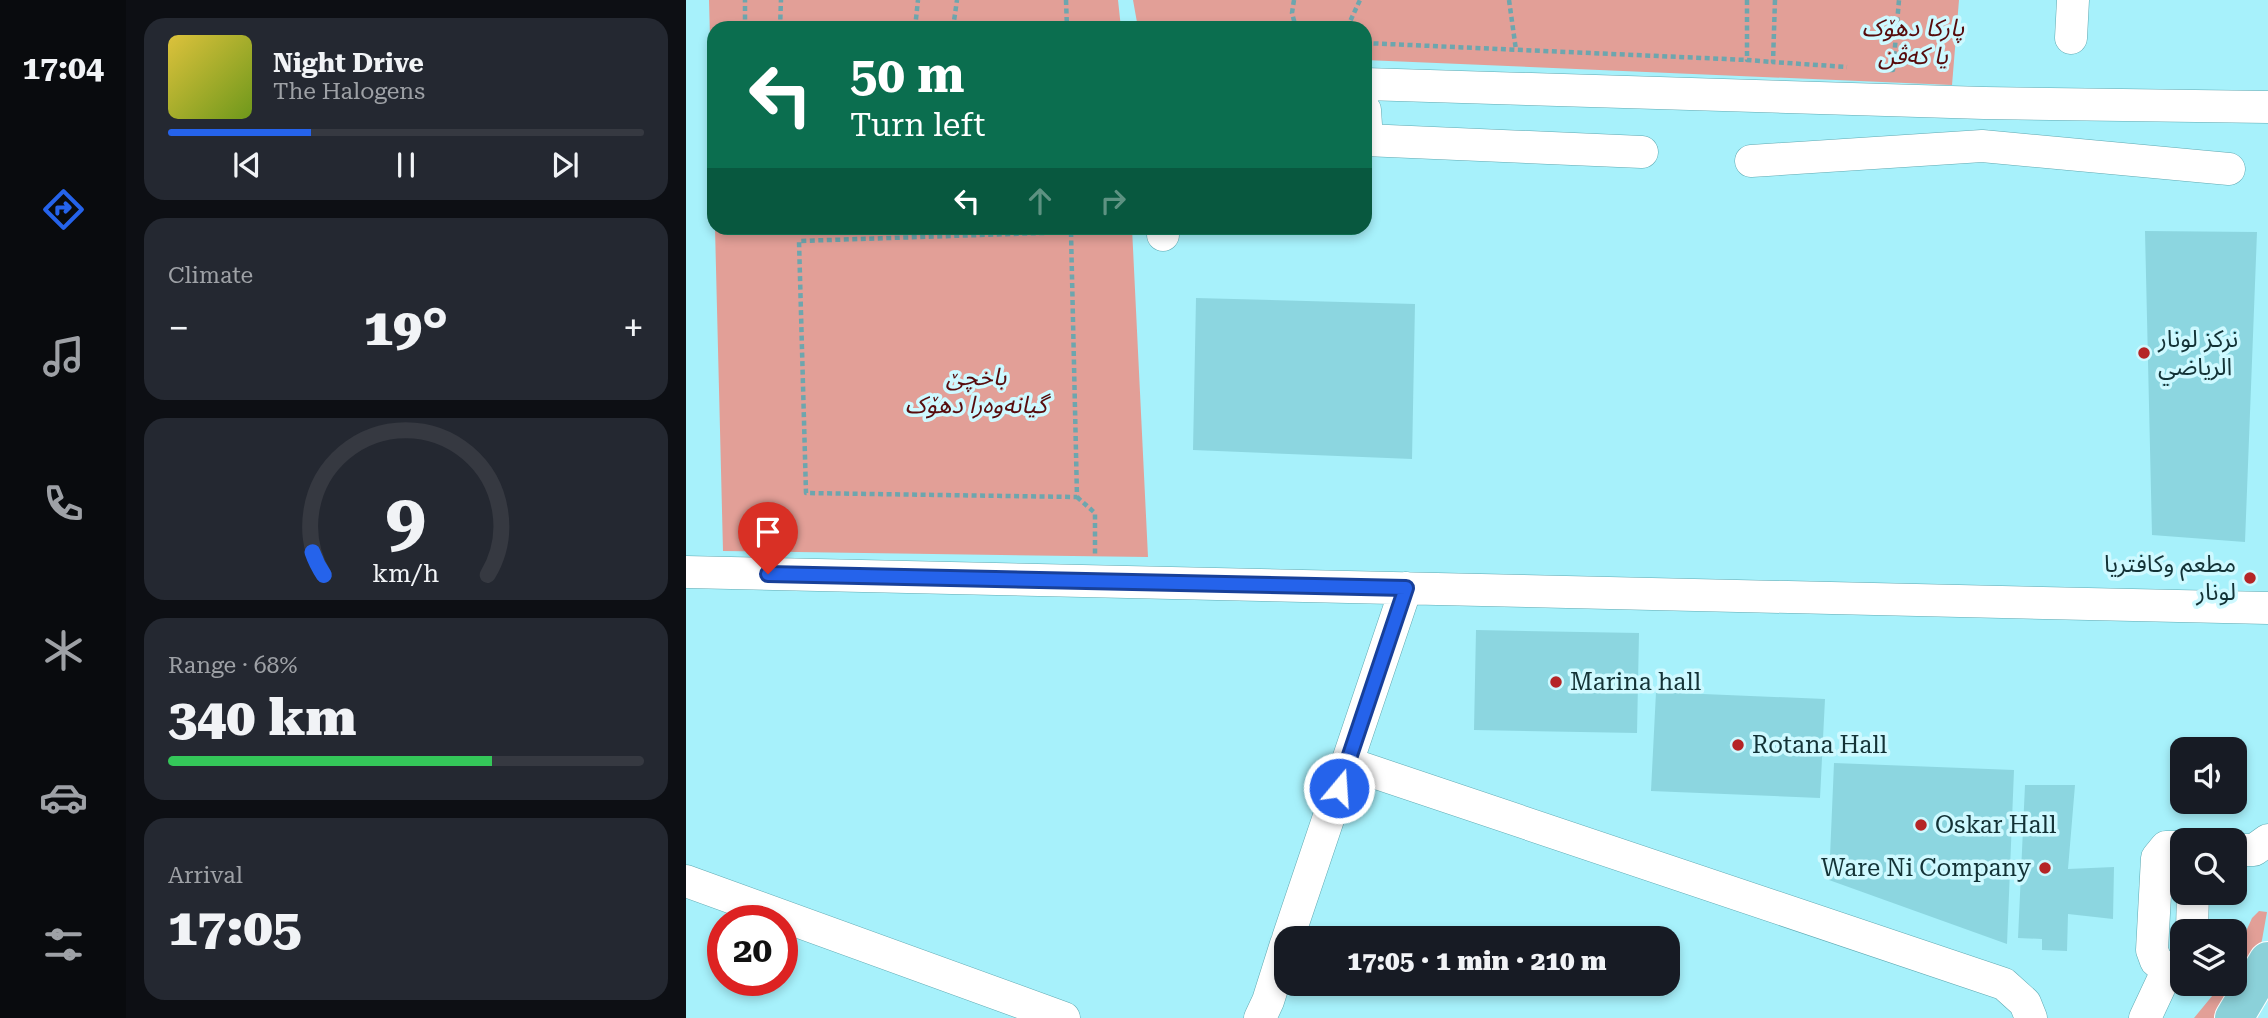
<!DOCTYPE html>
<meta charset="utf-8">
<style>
body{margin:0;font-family:"Roboto Serif","Noto Sans Arabic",serif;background:#242831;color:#f1f3f6;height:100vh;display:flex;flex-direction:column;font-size:26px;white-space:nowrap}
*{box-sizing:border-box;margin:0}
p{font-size:23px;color:#9ea1a6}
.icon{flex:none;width:38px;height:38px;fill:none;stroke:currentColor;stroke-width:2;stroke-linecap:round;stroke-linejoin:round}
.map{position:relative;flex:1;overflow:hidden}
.panel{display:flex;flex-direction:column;gap:18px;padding:18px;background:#0d0f14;width:560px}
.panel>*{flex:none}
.guide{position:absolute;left:21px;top:21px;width:665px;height:214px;border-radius:21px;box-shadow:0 4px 10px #0003;background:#0b6e4f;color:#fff;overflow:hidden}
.tools{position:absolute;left:1484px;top:737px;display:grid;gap:14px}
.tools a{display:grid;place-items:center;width:77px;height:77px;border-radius:14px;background:#171b24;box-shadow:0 4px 10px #0003;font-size:35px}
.speed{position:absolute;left:21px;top:905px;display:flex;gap:14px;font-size:35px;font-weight:700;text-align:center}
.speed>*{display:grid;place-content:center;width:91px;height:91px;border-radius:50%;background:#171b24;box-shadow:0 4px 10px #0003;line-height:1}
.speed .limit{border:10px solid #d22;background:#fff;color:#111}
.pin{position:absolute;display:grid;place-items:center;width:60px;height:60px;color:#fff;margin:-72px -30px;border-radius:50% 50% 50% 0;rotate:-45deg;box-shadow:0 0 7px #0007}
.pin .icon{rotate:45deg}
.me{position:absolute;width:77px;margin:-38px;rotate:18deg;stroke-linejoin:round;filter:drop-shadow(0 0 5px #0008)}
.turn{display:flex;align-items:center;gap:24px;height:147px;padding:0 28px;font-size:32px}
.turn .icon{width:91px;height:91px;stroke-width:2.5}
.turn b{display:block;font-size:49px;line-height:60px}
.lanes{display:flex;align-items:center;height:66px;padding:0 28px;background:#0003;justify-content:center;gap:35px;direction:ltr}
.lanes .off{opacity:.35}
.big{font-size:52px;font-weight:800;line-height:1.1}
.panel .card{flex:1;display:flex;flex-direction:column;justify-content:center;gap:10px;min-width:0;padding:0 24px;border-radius:21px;background:#242831}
.panel .dial{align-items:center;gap:0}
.dial svg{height:182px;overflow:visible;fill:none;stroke:#363941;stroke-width:7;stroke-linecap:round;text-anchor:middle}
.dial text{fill:#f1f3f6;stroke:none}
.song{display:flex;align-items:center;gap:21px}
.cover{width:84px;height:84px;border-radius:10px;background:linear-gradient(135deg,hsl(50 70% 55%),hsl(80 70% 35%))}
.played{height:7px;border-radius:4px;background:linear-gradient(90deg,#2563eb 30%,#363941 30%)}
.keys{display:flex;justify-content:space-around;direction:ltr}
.heat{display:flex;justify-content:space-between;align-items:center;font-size:38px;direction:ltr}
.charge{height:10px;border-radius:5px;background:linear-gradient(90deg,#34c759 68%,#363941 0)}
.trip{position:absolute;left:588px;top:926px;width:406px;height:70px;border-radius:21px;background:#171b24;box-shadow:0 4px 10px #0003;font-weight:800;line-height:70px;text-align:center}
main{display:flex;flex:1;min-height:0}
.tab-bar{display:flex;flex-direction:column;width:126px;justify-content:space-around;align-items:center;background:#090b0e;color:#9ea1a6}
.tab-bar .icon{width:49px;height:49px}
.tab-bar .current{color:#2563eb}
.tab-bar b{font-size:32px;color:#f1f3f6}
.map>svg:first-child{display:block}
.green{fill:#e29f97}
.building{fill:#8cd6e0}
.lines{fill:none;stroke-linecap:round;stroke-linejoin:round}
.minor-casing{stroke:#5fa9b2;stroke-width:33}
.major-casing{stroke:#fff;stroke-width:40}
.path{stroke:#6da6ae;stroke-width:4.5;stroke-dasharray:5 3.5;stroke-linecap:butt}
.minor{stroke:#fff;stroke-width:32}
.major{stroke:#8bd1d9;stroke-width:38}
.route-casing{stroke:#184099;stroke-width:18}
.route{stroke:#2563eb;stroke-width:12}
.poi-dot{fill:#b52526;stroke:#cef9ff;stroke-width:2.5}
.labels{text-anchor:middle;stroke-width:7;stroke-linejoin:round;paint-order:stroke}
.park-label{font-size:24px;font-style:italic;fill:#570b0c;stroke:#cef9ff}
.poi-label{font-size:24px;fill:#133236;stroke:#cef9ff;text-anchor:start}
</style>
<main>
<nav class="tab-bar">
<b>17:04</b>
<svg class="icon current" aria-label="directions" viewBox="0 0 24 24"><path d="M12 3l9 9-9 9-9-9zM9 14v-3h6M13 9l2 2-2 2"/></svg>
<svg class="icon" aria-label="music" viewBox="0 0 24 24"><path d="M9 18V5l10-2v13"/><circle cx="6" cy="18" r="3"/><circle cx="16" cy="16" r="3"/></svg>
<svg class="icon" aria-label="phone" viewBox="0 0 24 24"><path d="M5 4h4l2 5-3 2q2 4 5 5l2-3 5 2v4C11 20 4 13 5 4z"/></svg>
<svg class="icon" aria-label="climate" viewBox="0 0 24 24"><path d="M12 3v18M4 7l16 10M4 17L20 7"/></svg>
<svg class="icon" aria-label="car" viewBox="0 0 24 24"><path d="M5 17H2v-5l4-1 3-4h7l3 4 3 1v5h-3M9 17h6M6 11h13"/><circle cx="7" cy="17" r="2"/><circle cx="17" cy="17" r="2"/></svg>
<svg class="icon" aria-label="filters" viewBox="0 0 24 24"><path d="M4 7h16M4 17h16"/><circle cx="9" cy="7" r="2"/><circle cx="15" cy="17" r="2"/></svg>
</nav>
<section class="panel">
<div class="card">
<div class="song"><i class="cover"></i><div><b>Night Drive</b><p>The Halogens</p></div></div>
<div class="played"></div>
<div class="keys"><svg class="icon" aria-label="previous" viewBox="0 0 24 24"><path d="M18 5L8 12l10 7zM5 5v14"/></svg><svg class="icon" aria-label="pause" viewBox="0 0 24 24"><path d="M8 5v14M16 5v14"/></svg><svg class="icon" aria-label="next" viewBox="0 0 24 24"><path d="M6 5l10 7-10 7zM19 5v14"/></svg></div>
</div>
<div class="card"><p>Climate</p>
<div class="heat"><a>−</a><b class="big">19°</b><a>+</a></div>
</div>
<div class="card dial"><svg viewBox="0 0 100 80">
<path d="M14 69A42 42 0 1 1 86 69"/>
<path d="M14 69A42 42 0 0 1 9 59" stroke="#2563eb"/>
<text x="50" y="56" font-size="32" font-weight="700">9</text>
<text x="50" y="72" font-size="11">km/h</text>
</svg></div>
<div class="card"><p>Range · 68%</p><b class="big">340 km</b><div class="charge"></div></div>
<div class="card"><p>Arrival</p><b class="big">17:05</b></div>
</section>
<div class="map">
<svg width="1582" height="1018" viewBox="0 0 1582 1018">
<rect width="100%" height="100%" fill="#a7f1fb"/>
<path class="green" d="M23 0H432L435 28H28V191Z
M447 0H1273L1266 85 679 60V28H452Z
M29 228H446L462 557 37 551Z
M1573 911 1581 912 1576 940 1566 972 1536 1018H1508L1536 984H1549V956L1566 918Z"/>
<path class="building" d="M1459 231 1571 232 1559 542 1466 535Z
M510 298 729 304 726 459 507 450Z
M790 630 953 633 951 733 788 730Z
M970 692 1139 699 1134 798 965 791Z
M1148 763 1328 770 1321 944 1143 880Z
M1339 785H1389L1382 869 1428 867 1427 919 1382 914 1381 951 1356 950V939L1332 938Z"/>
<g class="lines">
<defs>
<path id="minor" d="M1385 38 1387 0
M679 84 1298 103 1582 107
M679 110 681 140
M679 140 956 152
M1065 161 1296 146 1543 169
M477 228V235
M0 572 1582 608
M661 763 1318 984 1339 1003 1345 1018
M1549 850H1568L1582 840
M0 881 378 1018
M1506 931 1507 892
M602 938 720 588
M574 1018 582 1001 600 944
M1459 1018 1482 969 1470 961 1466 950 1471 858 1480 847H1496"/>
<path id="major" d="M1548 1018 1582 961"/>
</defs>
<use href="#minor" class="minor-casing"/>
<use href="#major" class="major-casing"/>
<path class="path" d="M380 0 381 28
M608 0 606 13 610 28
M823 0 830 50
M1061 0V60L1087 62
M1089 0 1087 62 1161 67
M59 28V0
M94 28 95 0
M229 28 232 0
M267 28 271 0
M661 28 674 0
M679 43 1061 60
M1204 70H1207L1213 0
M385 232 391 497 120 493 113 241Z
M301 235V228
M391 497 409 513V554"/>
<use href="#minor" class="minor"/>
<use href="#major" class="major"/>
</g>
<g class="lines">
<defs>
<path id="route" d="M82 574 720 588 653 788"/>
</defs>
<use href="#route" class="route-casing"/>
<use href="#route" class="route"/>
</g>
<g class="poi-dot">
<circle cx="1458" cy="353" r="7"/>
<circle cx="1564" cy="578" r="7"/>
<circle cx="870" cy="682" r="7"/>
<circle cx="1052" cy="745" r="7"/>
<circle cx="1235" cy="825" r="7"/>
<circle cx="1359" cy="868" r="7"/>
</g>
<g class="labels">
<g class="park-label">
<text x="1227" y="36">پاركا دهۆک<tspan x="1227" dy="28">يا كەڤن</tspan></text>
<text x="290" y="385">باخچێ<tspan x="290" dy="28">گیانه‌وه‌را دهۆک</tspan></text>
</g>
<g class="poi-label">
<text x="1472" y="347">نركز لونار<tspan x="1472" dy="28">الرياضي</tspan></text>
<text x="1550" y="572" text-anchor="end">مطعم وكافتريا<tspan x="1550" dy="28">لونار</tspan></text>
<text x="884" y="690">Marina hall</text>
<text x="1066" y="753">Rotana Hall</text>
<text x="1249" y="833">Oskar Hall</text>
<text x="1345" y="876" text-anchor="end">Ware Ni Company</text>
</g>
</g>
</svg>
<div class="tools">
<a><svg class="icon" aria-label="sound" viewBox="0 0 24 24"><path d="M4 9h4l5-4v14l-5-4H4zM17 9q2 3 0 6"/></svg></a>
<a><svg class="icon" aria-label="search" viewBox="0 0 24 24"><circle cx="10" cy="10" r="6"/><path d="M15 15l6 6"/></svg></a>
<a><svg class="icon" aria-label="layers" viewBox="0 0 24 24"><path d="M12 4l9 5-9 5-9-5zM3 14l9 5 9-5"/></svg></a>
</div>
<div class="speed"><div class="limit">20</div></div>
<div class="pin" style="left:82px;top:574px;background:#d93025"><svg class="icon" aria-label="arrive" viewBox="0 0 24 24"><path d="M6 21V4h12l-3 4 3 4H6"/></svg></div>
<svg class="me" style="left:653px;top:788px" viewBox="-20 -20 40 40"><circle r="17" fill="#2563eb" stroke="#fff" stroke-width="3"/><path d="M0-11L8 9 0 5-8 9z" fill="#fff"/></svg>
<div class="trip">17:05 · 1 min · 210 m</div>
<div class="guide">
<div class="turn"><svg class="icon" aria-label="left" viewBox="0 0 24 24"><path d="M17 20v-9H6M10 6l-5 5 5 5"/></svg><div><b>50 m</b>Turn left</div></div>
<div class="lanes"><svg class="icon" aria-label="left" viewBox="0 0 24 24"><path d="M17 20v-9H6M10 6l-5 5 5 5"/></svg><svg class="icon off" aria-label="ahead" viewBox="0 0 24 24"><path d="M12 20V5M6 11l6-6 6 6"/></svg><svg class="icon off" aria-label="right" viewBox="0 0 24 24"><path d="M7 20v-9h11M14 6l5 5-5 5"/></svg></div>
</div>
</div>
</main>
